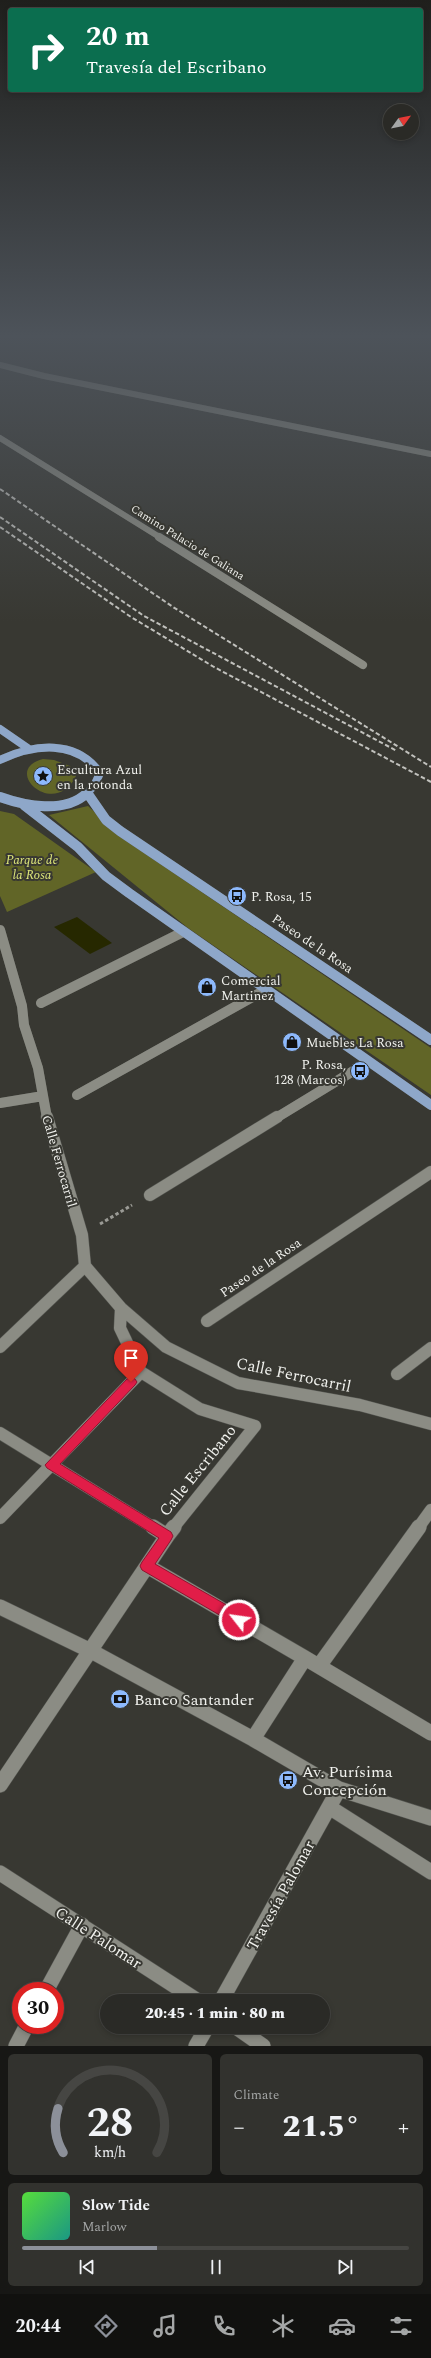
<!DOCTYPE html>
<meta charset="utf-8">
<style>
body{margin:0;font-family:Spectral,serif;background:#32322e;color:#f1f3f6;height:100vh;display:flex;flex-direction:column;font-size:15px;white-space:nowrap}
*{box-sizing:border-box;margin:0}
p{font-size:13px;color:#a5a7a7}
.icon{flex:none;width:22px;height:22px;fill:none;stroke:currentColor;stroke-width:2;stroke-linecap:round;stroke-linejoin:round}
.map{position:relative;height:2046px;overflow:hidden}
.side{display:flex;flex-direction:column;gap:8px;padding:8px;background:#171715;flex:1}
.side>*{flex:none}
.hud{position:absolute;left:8px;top:8px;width:415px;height:84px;border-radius:4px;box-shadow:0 2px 6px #0003,0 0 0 1px #464643;background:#0b6e4f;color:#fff;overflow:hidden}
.needle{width:26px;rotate:57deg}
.tools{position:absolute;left:383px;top:104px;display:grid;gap:8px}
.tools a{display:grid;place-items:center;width:36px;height:36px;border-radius:50%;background:#2a2a26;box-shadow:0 2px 6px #0003,0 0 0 1px #464643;font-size:20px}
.speed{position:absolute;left:12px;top:1982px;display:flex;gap:8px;font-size:20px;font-weight:700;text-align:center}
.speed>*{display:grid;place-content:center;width:52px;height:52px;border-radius:50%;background:#2a2a26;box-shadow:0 2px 6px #0003,0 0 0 1px #464643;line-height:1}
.speed .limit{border:6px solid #d22;background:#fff;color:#111}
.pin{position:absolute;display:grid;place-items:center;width:34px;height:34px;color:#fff;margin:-41px -17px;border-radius:50% 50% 50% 0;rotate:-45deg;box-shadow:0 0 4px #0007}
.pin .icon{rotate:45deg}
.me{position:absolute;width:44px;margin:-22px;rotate:300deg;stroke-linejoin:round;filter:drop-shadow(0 0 3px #0008)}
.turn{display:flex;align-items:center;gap:14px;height:84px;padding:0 12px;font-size:18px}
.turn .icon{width:52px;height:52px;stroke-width:2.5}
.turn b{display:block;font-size:28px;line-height:34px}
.big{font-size:30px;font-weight:800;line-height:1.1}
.side .tile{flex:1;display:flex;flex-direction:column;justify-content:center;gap:6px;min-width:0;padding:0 14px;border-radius:6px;background:#32322e}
.side .dial{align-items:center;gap:0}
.dial svg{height:104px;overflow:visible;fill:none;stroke:#464643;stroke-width:7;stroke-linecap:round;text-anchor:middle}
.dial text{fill:#f1f3f6;stroke:none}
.song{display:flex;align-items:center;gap:12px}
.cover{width:48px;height:48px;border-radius:6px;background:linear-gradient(135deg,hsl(110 70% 55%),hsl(170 70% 35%))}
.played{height:4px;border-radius:2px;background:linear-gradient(90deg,#8c9099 35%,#464643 35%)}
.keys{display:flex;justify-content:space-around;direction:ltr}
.heat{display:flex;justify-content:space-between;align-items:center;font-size:22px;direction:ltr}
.side .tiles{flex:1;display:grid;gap:8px;grid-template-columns:1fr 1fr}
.tile:last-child{grid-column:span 2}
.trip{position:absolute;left:100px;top:1994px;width:230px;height:40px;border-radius:20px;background:#2a2a26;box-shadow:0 2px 6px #0003,0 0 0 1px #464643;font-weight:800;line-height:40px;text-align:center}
.menu{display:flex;height:64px;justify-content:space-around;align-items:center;background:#11110f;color:#a5a7a7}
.menu .icon{width:28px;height:28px}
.menu .selected{color:#8c9099}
.menu b{font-size:18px;color:#f1f3f6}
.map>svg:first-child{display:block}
.green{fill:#616527}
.water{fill:#262800}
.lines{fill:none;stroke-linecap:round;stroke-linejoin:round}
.minor-far4-casing{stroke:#555651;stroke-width:6}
.minor-far3-casing{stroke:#555651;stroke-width:8}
.minor-far2-casing{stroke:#555651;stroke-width:10}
.minor-far1-casing{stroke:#555651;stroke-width:13}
.minor-casing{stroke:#555651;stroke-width:16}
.major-far1-casing{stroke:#555651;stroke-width:8}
.major-casing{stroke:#555651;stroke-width:10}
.path{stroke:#9a9a95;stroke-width:3;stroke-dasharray:3.5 2.5;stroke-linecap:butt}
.minor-far4{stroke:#8b8c84;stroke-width:6}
.minor-far3{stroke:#8b8c84;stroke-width:8}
.minor-far2{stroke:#8b8c84;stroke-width:10}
.minor-far1{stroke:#8b8c84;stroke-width:12}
.minor{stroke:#8b8c84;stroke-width:15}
.major-far1{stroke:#8ea7c9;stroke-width:8}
.major{stroke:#8ea7c9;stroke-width:10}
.rail{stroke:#c1c1bd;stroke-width:2;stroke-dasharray:4.5 2.5;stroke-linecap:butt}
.route{fill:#e11d48;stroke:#92132f}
.labels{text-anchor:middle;stroke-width:4;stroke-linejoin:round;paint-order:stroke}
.far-street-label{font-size:11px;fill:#f0f1ed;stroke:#383832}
.poi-label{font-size:13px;fill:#f0f1ed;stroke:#383832;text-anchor:start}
.park-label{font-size:13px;font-style:italic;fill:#dee77a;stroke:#383832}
.street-label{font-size:13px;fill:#f0f1ed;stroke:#383832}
.near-street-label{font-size:16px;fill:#f0f1ed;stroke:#383832}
.near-poi-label{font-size:16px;fill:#f0f1ed;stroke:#383832;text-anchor:start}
</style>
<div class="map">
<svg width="431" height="2046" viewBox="0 0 431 2046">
<rect width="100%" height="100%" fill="#383832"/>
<path class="green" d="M43 759 54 760 70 766 76 776C55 820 0 770 43 759Z
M88 806 125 840 431 1048V1095L188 928 49 815Z
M0 811 14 814 96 872 7 912 0 896Z"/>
<path class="water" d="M77 917 112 943 90 954 54 927Z"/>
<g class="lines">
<defs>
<path id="minor-far4" d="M0 365 44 376 431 454
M0 438 161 538"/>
<path id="minor-far3" d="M159 537 363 665"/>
<path id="minor-far2" d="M0 930 22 1006 24 1025 38 1068 47 1118
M41 1003 183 932
M77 1095 265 990
M0 1103 43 1096
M276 1118 368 1062"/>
<path id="minor-far1" d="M47 1117 82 1235 85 1266 121 1308 166 1347 238 1383 360 1405 431 1424
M150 1195 277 1117
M121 1308 120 1328 141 1372 200 1409 255 1426 173 1528
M207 1321 431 1172
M0 1347 85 1266
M397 1374 431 1348
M0 1433 154 1528
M0 1518 141 1372
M418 1528 431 1510"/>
<path id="minor" d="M167 1536 174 1527
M147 1566 167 1536 153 1527
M0 1607 91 1651 253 1739 339 1789 431 1818
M305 1658 431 1733
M319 1666 419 1527
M0 1785 147 1566 305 1658 253 1739
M329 1807 431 1872
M0 1873 198 2001
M46 1991 82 1925
M221 2001 339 1789
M236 2027 263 2046
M16 2046 27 2025
M196 2046 207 2027"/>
<path id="major-far1" d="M0 729 29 749
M0 760C34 744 76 739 100 773L94 786 86 794"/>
<path id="major" d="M88 794 106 820 120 831 431 1040
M0 797C25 806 65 814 87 793
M24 805 78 847 106 876 129 893 431 1105"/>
</defs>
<use href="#minor-far4" class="minor-far4-casing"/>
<use href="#minor-far3" class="minor-far3-casing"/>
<use href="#minor-far2" class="minor-far2-casing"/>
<use href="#minor-far1" class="minor-far1-casing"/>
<use href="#minor" class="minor-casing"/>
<use href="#major-far1" class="major-far1-casing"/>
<use href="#major" class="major-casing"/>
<path class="path" d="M100 1224 132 1205"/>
<use href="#minor-far4" class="minor-far4"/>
<use href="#minor-far3" class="minor-far3"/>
<use href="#minor-far2" class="minor-far2"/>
<use href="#minor-far1" class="minor-far1"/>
<use href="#minor" class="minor"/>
<use href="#major-far1" class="major-far1"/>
<use href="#major" class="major"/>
<path class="rail" d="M0 489 173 607 431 767
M0 517 144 616 397 751
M0 527 131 617 214 667 431 782"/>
</g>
<linearGradient id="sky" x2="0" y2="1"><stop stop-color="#1f1f1c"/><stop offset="0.54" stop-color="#4d535a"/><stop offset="1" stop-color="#4d535a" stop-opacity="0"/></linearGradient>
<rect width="431" height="622" fill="url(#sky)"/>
<path class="route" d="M131 1377 135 1379 137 1382 135 1385 60 1464 171 1532 173 1536 171 1540 155 1564 244 1615 246 1620 244 1624 239 1625 235 1624 142 1570 140 1566 142 1562 159 1538 47 1468 45 1465 127 1379Z"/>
<defs>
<symbol id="sight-disc" viewBox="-11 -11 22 22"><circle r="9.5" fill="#8db9fc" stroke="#383832"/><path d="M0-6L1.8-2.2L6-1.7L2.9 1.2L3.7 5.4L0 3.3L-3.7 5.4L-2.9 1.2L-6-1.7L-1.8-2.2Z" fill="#111"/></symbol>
<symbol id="bus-disc" viewBox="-11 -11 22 22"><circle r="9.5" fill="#8db9fc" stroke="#383832"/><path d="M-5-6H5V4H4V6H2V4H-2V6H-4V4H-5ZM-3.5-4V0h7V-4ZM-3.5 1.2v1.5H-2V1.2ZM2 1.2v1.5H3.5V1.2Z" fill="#111"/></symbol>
<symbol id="shop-disc" viewBox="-11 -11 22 22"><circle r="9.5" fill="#8db9fc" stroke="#383832"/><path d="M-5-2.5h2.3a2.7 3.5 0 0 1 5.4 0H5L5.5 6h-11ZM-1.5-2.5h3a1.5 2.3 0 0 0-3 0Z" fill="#111"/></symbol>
<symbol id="bank-disc" viewBox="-11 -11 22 22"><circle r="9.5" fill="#8db9fc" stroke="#383832"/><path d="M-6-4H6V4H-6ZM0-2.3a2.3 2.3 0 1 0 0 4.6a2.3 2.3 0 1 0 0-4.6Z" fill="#111"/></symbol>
</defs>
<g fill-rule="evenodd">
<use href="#sight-disc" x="32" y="765" width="22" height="22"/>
<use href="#bus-disc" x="226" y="885" width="22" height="22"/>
<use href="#shop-disc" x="196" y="976" width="22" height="22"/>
<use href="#shop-disc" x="281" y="1031" width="22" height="22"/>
<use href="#bus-disc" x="349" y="1060" width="22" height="22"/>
<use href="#bank-disc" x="109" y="1688" width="22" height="22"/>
<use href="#bus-disc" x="277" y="1769" width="22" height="22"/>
</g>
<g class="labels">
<g class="far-street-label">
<text transform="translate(188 542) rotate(32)" y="4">Camino Palacio de Galiana</text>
</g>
<g class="poi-label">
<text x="57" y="774">Escultura Azul<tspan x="57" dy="15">en la rotonda</tspan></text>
<text x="251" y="901">P. Rosa, 15</text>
<text x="221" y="985">Comercial<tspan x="221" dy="15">Martinez</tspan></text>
<text x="306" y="1047">Muebles La Rosa</text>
<text x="346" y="1069" text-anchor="end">P. Rosa,<tspan x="346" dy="15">128 (Marcos)</tspan></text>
</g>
<g class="park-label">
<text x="32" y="864">Parque de<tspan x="32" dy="15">la Rosa</tspan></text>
</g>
<g class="street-label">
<text transform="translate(313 943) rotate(34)" y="5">Paseo de la Rosa</text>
<text transform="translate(60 1161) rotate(74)" y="5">Calle Ferrocarril</text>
<text transform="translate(260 1267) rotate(-34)" y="5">Paseo de la Rosa</text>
</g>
<g class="near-street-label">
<text transform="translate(294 1374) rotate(12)" y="6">Calle Ferrocarril</text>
<text transform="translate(197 1470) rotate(-51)" y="6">Calle Escribano</text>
<text transform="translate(280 1895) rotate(-61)" y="6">Travesía Palomar</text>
<text transform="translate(99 1937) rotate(33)" y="6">Calle Palomar</text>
</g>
<g class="near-poi-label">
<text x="134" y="1705">Banco Santander</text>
<text x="302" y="1777">Av. Purísima<tspan x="302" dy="18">Concepción</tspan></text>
</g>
</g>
</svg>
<div class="tools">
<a><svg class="needle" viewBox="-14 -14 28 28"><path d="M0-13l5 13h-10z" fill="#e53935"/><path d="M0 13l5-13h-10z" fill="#a5a7a7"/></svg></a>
</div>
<div class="speed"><div class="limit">30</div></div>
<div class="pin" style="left:131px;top:1382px;background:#d93025"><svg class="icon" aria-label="arrive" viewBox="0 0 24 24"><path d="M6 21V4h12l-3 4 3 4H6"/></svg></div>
<svg class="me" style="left:239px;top:1620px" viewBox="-20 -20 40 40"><circle r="17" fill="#e11d48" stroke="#fff" stroke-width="3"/><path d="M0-11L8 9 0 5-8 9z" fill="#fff"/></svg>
<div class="trip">20:45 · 1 min · 80 m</div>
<div class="hud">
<div class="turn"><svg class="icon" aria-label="right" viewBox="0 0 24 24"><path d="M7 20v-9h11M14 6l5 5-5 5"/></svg><div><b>20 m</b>Travesía del Escribano</div></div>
</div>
</div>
<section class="side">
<div class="tiles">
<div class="tile dial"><svg viewBox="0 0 100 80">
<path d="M14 69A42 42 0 1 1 86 69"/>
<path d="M14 69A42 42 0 0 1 10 35" stroke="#8c9099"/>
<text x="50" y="56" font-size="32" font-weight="700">28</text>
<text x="50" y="72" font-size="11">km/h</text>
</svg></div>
<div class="tile"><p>Climate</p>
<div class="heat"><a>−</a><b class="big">21.5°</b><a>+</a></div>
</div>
<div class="tile">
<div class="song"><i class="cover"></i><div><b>Slow Tide</b><p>Marlow</p></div></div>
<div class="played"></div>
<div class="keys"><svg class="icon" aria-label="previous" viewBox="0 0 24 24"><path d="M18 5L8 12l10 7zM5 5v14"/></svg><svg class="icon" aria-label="pause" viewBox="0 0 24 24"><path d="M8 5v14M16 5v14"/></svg><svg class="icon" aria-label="next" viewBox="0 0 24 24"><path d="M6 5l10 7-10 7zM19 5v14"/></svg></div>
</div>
</div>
</section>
<nav class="menu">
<b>20:44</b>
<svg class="icon selected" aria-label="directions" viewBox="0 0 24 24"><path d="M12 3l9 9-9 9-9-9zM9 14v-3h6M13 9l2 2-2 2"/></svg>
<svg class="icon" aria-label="music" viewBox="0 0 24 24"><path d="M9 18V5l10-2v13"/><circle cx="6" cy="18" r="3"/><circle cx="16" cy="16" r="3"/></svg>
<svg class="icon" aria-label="phone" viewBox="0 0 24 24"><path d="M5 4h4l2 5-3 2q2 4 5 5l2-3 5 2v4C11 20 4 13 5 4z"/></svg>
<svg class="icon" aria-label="climate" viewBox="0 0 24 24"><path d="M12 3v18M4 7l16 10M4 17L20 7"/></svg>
<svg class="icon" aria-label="car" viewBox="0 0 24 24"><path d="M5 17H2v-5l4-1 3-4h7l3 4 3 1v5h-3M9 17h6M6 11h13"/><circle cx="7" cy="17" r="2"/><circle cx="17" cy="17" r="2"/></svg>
<svg class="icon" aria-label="filters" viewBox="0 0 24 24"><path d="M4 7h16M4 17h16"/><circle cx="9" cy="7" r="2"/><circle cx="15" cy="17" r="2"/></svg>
</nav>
